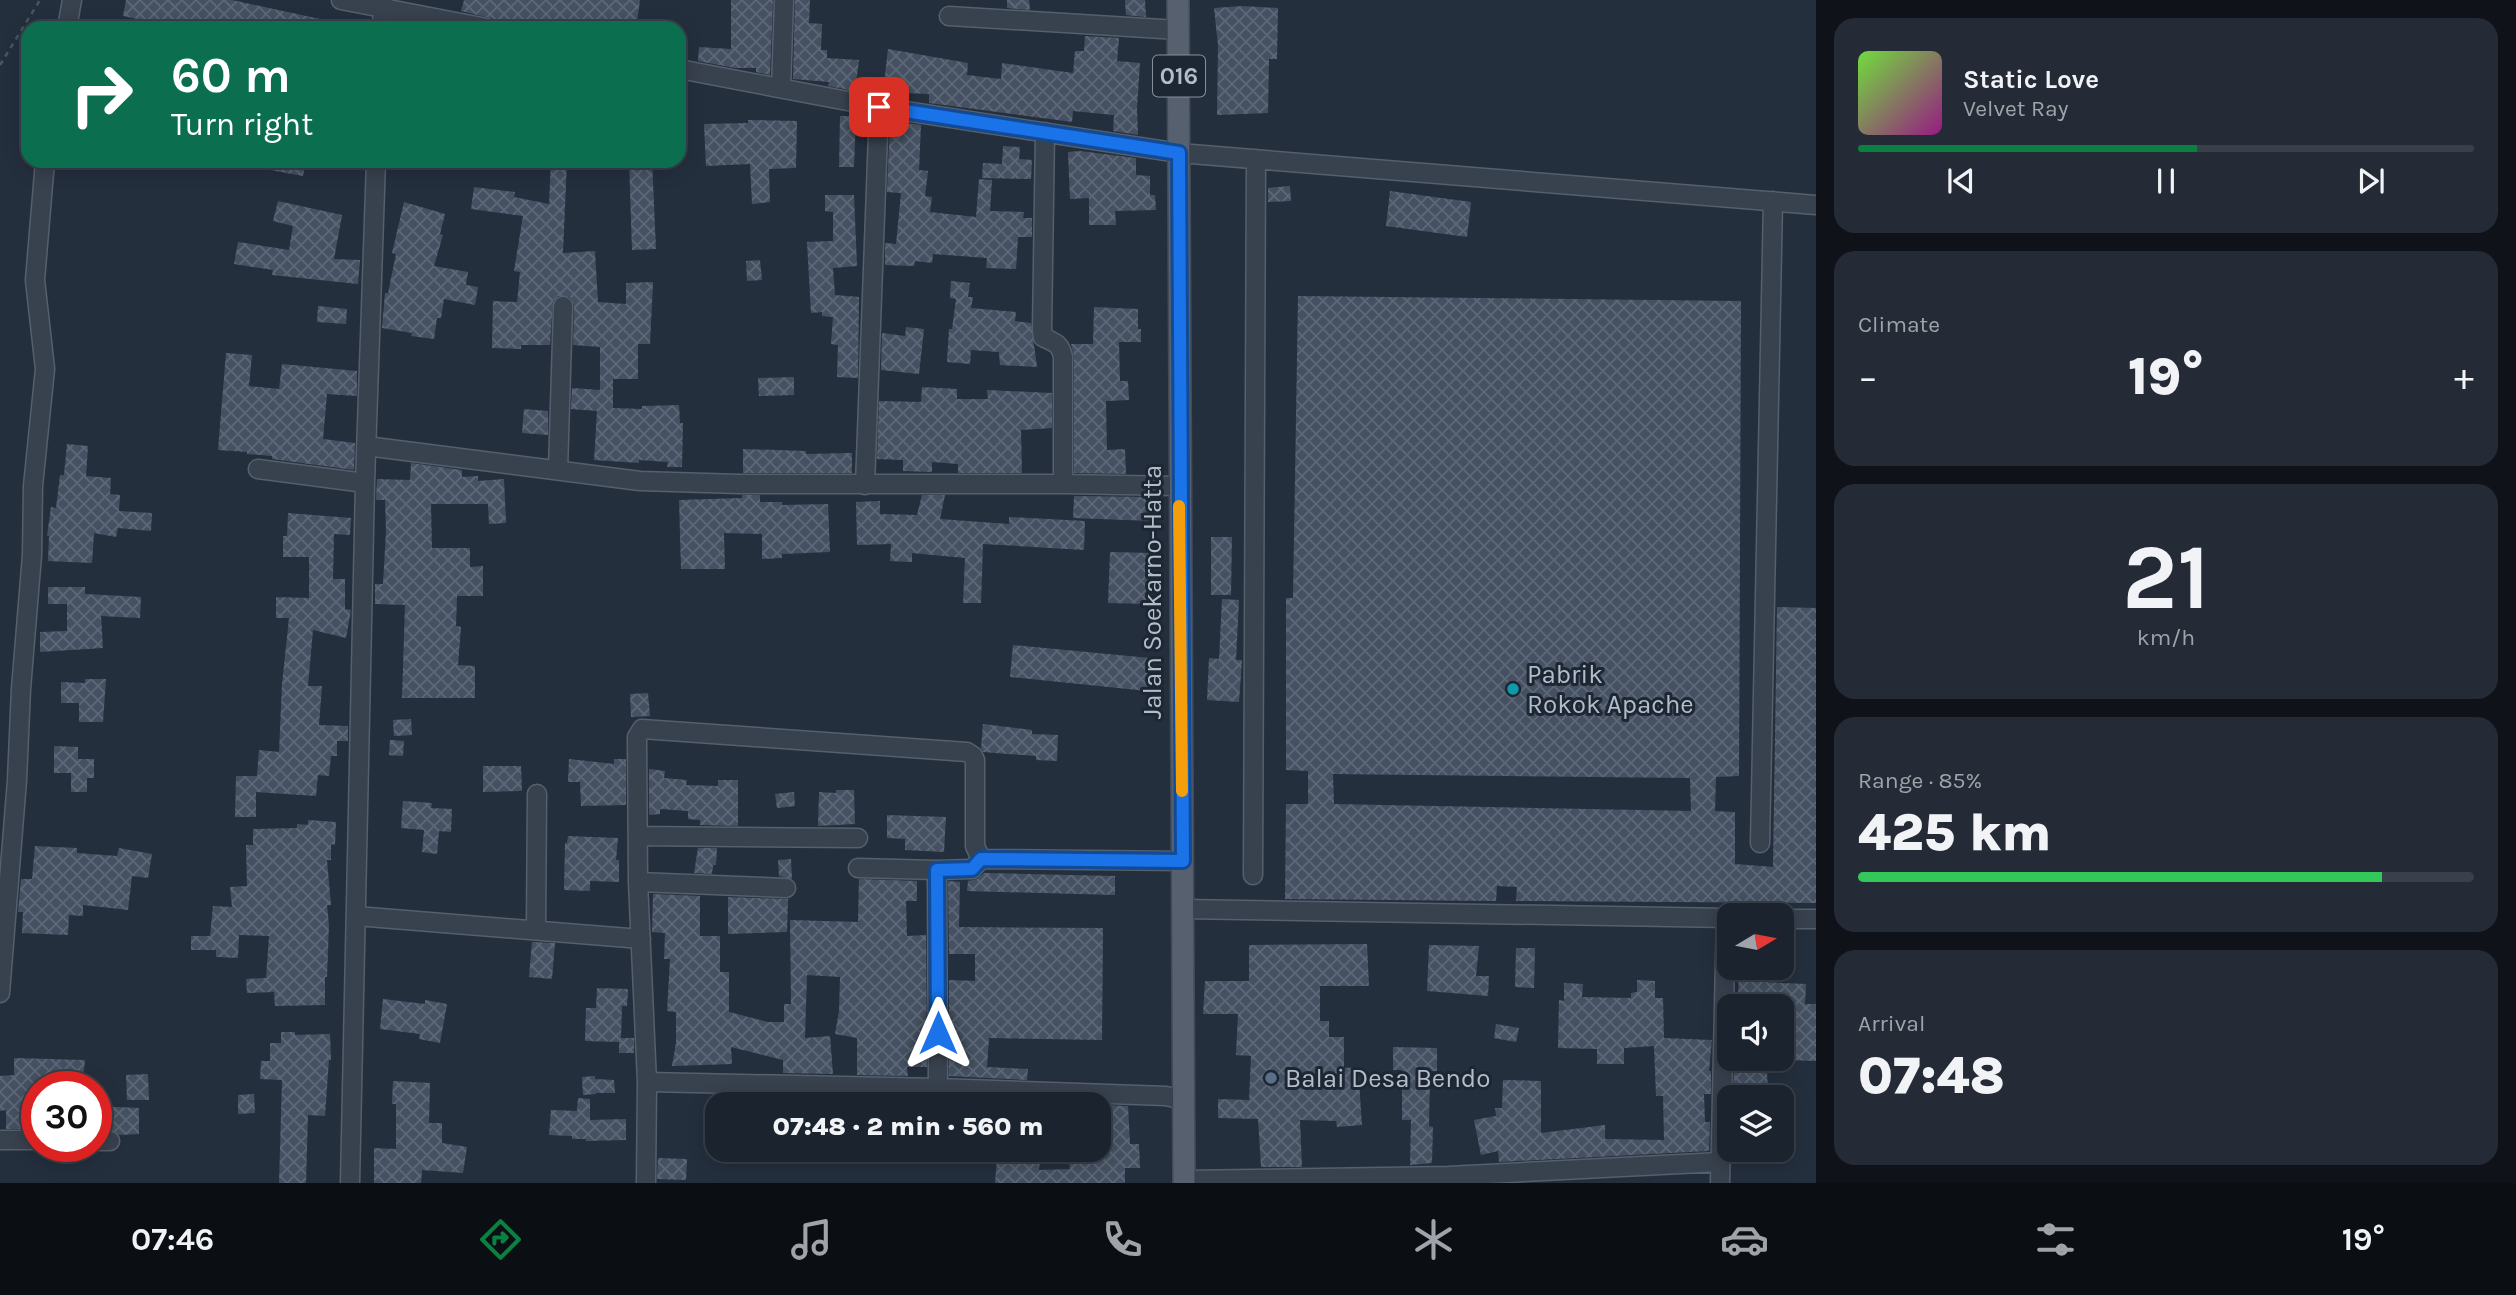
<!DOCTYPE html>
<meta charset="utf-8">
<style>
body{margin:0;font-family:Karla,sans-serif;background:#242b36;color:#f1f3f6;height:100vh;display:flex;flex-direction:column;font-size:26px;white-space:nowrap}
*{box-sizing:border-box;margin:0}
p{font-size:23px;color:#a0a4aa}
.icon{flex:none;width:38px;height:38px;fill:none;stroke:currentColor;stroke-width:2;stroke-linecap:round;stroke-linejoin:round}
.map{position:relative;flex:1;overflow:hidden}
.panel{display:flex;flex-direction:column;gap:18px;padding:18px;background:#0f1319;width:700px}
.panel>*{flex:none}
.guide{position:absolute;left:21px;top:21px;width:665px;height:147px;border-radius:21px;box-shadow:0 4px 18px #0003,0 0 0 2px #39404a;background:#0b6e4f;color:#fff;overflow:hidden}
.needle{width:46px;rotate:80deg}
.controls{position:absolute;left:1717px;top:903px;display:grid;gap:14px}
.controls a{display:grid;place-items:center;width:77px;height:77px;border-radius:14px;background:#1b232e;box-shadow:0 4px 18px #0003,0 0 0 2px #39404a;font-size:35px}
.speed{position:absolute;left:21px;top:1071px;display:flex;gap:14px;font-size:35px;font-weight:700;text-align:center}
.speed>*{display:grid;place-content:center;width:91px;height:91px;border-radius:50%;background:#1b232e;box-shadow:0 4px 18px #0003,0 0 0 2px #39404a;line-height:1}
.speed .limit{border:10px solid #d22;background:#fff;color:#111}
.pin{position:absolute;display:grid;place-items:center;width:60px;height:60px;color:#fff;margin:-30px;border-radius:14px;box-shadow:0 4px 10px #0006}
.me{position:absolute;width:77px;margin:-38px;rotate:0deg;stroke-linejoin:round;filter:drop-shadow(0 0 5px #0008)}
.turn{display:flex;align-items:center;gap:24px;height:147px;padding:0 35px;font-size:32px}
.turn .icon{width:91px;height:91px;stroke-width:2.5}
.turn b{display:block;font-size:49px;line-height:60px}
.big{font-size:52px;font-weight:800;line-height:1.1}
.panel .card{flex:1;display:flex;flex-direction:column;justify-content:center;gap:10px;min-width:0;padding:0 24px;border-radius:21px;background:#242b36}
.panel .dial{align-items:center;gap:0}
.dial b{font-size:91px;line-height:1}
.song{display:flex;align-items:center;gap:21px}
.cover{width:84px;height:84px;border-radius:10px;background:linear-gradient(135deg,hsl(100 70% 55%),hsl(310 70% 35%))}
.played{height:7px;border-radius:4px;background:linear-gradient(90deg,#0b8043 55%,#39404a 55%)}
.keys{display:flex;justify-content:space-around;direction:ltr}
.heat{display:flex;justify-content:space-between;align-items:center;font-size:38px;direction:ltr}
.charge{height:10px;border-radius:5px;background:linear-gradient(90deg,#34c759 85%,#39404a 0)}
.trip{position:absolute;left:705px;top:1092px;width:406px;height:70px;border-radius:21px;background:#1b232e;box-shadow:0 4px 18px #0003,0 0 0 2px #39404a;font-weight:800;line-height:70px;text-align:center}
.tab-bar{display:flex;height:112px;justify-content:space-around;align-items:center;background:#0b0e12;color:#a0a4aa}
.tab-bar .icon{width:49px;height:49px}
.tab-bar .on{color:#0b8043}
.tab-bar b{font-size:32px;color:#f1f3f6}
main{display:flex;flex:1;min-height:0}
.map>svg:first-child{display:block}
.building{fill:url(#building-cross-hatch);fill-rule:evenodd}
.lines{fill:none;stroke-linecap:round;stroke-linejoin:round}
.minor-casing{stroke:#565f6c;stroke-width:21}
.major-casing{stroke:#414a57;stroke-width:24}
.path{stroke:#44595c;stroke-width:2.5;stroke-dasharray:5 5;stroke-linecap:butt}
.minor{stroke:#38414e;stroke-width:18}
.major{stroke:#56606e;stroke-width:21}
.route-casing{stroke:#114b97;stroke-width:18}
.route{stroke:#1a73e8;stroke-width:12}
.slow{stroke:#f59e0b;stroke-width:12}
.culture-dot{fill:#0f9aa8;stroke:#1d2633;stroke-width:2.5}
.service-dot{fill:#5c6f8a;stroke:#1d2633;stroke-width:2.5}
.labels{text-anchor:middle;stroke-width:6;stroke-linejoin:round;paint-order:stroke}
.shield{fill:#1d2633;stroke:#878f9c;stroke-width:2}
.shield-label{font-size:24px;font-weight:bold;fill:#b4bcc9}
.street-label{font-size:26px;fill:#b4bcc9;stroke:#1d2633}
.poi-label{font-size:26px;fill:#b4bcc9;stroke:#1d2633;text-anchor:start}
</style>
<main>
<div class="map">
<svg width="1816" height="1183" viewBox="0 0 1816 1183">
<defs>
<pattern id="building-cross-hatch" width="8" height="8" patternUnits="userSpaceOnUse" patternTransform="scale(1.75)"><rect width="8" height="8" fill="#455162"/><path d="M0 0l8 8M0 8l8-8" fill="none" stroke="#5d6877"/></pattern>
</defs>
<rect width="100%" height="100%" fill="#242f3e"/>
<path class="building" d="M126 0H232L334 22 333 28H155L156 23 123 16Z
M464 0H640L636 28H609L570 22 569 26 557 23V28H532L461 11Z
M731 0H773L770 75 756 72V68H735L698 61 699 47 731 49Z
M795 0H810L809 23 822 24 821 50H827V58L859 60 855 91 828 86 829 82 793 79Z
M1007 0H1029L1030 10 1007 8Z
M1125 0H1145L1146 17 1126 15Z
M1242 6 1278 8 1277 59H1269L1268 113 1217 115 1218 45 1214 8Z
M1085 36 1119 38 1117 61 1140 63 1137 108 1138 135 1113 131 1114 115 1073 111 1072 122 929 103V94L883 92 888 49 968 63 967 75 1001 79 1002 63 1073 73 1075 51H1084Z
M840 116H856L854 167H839Z
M748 120 797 121 796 168 769 169 770 202 752 204 750 164 706 166 704 124 748 123Z
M890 121 921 125 919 170 928 171 925 196 932 197 930 212 976 217 979 179 992 180 990 211 1024 212 1023 218H1032V237H1018L1016 269 986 268 987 258 933 254 932 263 915 261 914 266 885 265V243L896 244 901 193 887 192Z
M1003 146 1020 147 1019 159 1032 160 1031 179 982 178 983 163 1002 164Z
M1080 151 1136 158V175L1150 176V195H1155L1156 210 1115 211 1116 225H1089V198L1070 199 1068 152Z
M260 161H306L303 176 259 168Z
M551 161H567L563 253 595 251 598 302 626 304V283L653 282 650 344H638V379H613V408L642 409V406L679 405 680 423H683L682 467H667L668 462 639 460V463L594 460 597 411 571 409 572 388 600 390V347L573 345 574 306 570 297 558 296 553 301 550 345H521V349L492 348 493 301 517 302 520 272 514 271 523 216 471 209 474 187 515 192 514 197 549 204Z
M629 161H652L656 249 632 250Z
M1290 186 1291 201 1268 202V188Z
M1390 191 1471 202 1467 237 1386 226Z
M825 195H854L857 266 833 268 835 295 859 297 858 378 837 377 838 345 831 344 833 317 822 316V312L811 313 807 242 833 241V212L825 211Z
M278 201 342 215 334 259 360 260 358 284 272 275 273 270 234 264 238 242 289 250 293 226 273 221Z
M404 202 445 214 440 234 443 235 434 266 468 272 466 285 478 287 475 305 444 299 441 318H437L434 339 411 336 412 333 382 328 385 293H388L396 254 392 253Z
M760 260 762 280 747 281 746 261Z
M951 281 970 283 968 297H973L971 308 1016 312 1015 321 1031 323 1037 367 1000 365 999 352 971 350 970 364 947 362 949 329H952L956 299 950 298Z
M1298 296 1741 301 1739 776 1716 777 1715 811 1735 812V864L1773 867 1777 607 1816 608V903L1516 901 1517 887 1497 886 1496 901 1285 899 1286 804H1308V771L1286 770V598H1293ZM1333 774 1690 778 1691 811 1334 804Z
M318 306 347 309 346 324 317 322Z
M1094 307 1138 309V329H1141V342H1119L1120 381H1128L1129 400 1106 401 1107 450 1125 449 1126 474 1074 473V357L1071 344H1093Z
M906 327 924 329 919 374 881 370 882 333 905 336Z
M226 353 252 355 249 386 279 389 282 364 357 371V396L327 394 323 439 355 443 354 470 272 459V456L247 454V452L218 450Z
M794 377V395L759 396 758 378Z
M922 387 957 389V399H988L987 390 1052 393V428L1021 430 1022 473H958V464L932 462V472L903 471V460L877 459 879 401 921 402Z
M524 409 548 411V435L522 433Z
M67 444 88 446 86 476 111 478 110 494 120 495 119 511 152 513 151 531 118 528 116 537 94 533 92 563 48 561 49 536H47L51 507 56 508 60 475H64Z
M743 449 806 451V454L852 453V473H743Z
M411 463 462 470V477L478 476V481L504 479 506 523 489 524 488 504H431L432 548H470V567L483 566V596H457L456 626 461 627 458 665 475 666V698H402L405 605 375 604V584H383L386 531 385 500H376L377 479 410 480Z
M742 495H760V502H782V505L828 504 830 552 782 554V558L762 559V534L724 533 725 569H681L679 500 742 498Z
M922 495H945L940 519 1009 524V517L1085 521 1084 550 983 544 981 603H963L965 558 912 553V562L890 561 891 544 857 545 856 502 880 501V514L917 515Z
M1074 496 1153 497 1152 521 1073 518Z
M288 513 351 518 350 535 334 534 333 579H345V609L351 610 346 638 313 630 308 686H322L319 725 348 726V741H337V756H331L329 776 318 775 316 796 256 792V817H235L236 776H257L259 750 279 752 282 684 289 618H276V597L309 598V557H283V536H287Z
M1211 537H1232L1231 595H1211Z
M1110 552 1153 553 1152 604 1108 603Z
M48 587H85V594L141 597 140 618 101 616 103 648 40 652V632L67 631V604H48Z
M1222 599 1239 600 1236 660H1242L1239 702 1207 700 1209 658 1219 659Z
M1013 645 1150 658 1147 691 1010 677Z
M85 679H106L103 722H79V703H61V682L85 683Z
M648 693 650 716 631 717 630 694Z
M411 719 412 735 394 736 393 720Z
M983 724 1032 730V734L1058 735 1057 761 1036 760V756L983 752 981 748Z
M390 740 404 741 403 756 389 755Z
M54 746 78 747V759H94V778H87V792H71V773H54Z
M569 759 614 764V759H626V805L581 806 580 782H568Z
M483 766H521L522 791 483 792Z
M649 769 665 771 664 778 687 780 686 785 718 786V780H738V826L700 825V820L688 819V811L660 809V814L649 815Z
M836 790H854L855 824 818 826 819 792 836 793Z
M794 792 795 806 777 808 775 794Z
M403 801 432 803 431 808 452 809 451 832 439 831 437 854 422 852 424 830 401 828Z
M887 815 946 817 944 852 905 850V839L887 838Z
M308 820 336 822 335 845 331 844V860H327L331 905H327L329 925 327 977H325V1005L275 1006 274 992 247 993 246 979 266 978 269 936 239 935 238 958 216 957V950H191V936H210L213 906 232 907 230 887 247 886 246 845H253V829L297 828V824L308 825Z
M568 836 618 838 616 860H619V882L590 881V891L564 890 565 843H567Z
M35 846 77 848V853L117 856 119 848 152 854 148 878 132 876 128 910 83 905V916L69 915 68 935 22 933 23 912H18L21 879H32Z
M698 848H717L716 865H713L712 874 694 873Z
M791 859 792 879 779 876 778 860Z
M984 873 1115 876V895L967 891 968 881 977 879Z
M859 879 917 881V901H906L907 936 926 935 927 1067H907L908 1076 857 1075V1038L835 1034 839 1011 840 977 807 975 805 1038 830 1036 833 1074 783 1073V1060L731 1047 732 1064 672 1066 676 1043V1012L667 1011 670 959H664L665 933 652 932 653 894 700 896V936H720V972H729V1012L768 1022H784V1004H791L790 920 858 922Z
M948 881 960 882 959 927 1103 928 1102 1040 989 1038 987 1067 1028 1069 1027 1080 949 1076V980L975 981V954H949Z
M728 897 788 899 787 932 728 934Z
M532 942 555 943 552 979 529 977Z
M1367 944 1369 986H1320V1021H1329V1037H1344V1068L1358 1067 1362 1125 1337 1127 1336 1121 1300 1120 1302 1167H1261L1258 1119 1218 1118V1099L1249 1100 1251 1056 1236 1055 1238 1014H1203L1205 981H1249V945Z
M1429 945 1479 946 1476 976H1489L1488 996 1427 991Z
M1516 948H1535L1534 988 1515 987Z
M1739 968H1761V982L1806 984 1805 1004H1816V1061L1782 1060V1006H1745V999L1738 998Z
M1637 980 1655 981V998H1663L1664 1038 1712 1040 1709 1071H1711V1094H1704L1705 1122H1710L1709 1151 1499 1162 1498 1151 1481 1155 1474 1120 1496 1116 1495 1108H1502L1503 1080 1541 1081V1133L1605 1125V1139L1664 1140 1663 1096H1656L1654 1046 1624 1048V1064H1597V1049L1558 1048 1559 1000 1564 1001V983L1583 984 1582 997 1631 998V993L1637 992Z
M597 988 628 989 627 1006H622L621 1038H634V1053H619V1042L585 1041 586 1008H596Z
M383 999 425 1004V1000L447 1004 440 1043 419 1039 420 1034 380 1029Z
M1496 1024 1519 1028 1516 1042 1494 1038Z
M281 1032H295V1035L330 1034 331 1060H329L325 1116 308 1115 306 1183H279L282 1080 260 1079 261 1061H270V1043H281Z
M1393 1047 1437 1048V1071H1430L1429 1126 1433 1127 1432 1163 1410 1165 1411 1120H1402V1070H1393Z
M14 1058 85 1060 82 1087 43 1084V1087H37V1129H6V1110L0 1111V1076L14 1075Z
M1734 1071H1767L1768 1090H1733Z
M148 1074 149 1100H127L126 1075Z
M595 1076V1079L614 1080 615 1093H596V1094L583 1095 582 1077Z
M393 1081 430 1083 429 1123H442V1143L467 1147 463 1173 422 1170 421 1183H374V1148L396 1149V1104H392Z
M254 1094 255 1113 238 1114V1095Z
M716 1095 835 1097V1104H717Z
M578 1098 590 1099V1120L626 1119V1140L586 1141V1139H572V1136L549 1135 551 1110 577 1111Z
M963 1100 1026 1102V1104H963Z
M1099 1105 1128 1106 1130 1144H1139L1140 1168H1125V1183H995L997 1159 1007 1161V1150H1041L1039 1170 1070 1169 1068 1150H1099Z
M96 1106 139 1108V1134L119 1135 111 1130H96Z
M658 1158 687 1159 686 1180 657 1179Z"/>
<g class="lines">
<defs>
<path id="minor" d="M341 0 487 28
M949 16 1178 30
M67 28 72 0
M382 28 383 0
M679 69 879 107 1179 153 1816 205
M781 88 784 0
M1045 132 1042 330 1043 337C1055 343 1060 343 1063 357V484
M366 446 640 481 739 484H1063L1179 486
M258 469 365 483
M558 470 563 306
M865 485 879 107
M638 836 858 838
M1760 843 1773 201
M858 868 937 870
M1253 875 1256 159
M638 882 786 888
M1183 909 1729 918
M356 916 641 939
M1782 919H1816
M536 930 537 794
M0 993 17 780 21 689 32 555 33 486 45 369 35 280 45 161
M647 1082 938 1088 1166 1096 1184 1100
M938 1088 937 870 972 869 981 859
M0 1140H37
M96 1141H110
M1184 1180 1448 1176 1720 1162
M350 1183 365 483 376 161
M646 1183 647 1082 638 882 637 737 642 729 967 752 973 756 975 760V846L981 859 1183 861
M1720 1183 1726 918"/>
<path id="major" d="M1178 0 1184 1183"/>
</defs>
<use href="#minor" class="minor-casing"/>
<use href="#major" class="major-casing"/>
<path class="path" d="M0 65 40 0"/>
<use href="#minor" class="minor"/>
<use href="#major" class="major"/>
</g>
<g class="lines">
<defs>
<path id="route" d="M879 107 1179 153 1183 861 981 859 972 869 937 870 938 1033"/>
</defs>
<use href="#route" class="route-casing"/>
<use href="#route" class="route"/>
<path class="slow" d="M1179 506 1182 791"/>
</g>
<circle class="culture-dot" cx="1513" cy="689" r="7"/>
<circle class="service-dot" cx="1271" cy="1078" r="7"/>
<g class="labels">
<rect class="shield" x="1153" y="55.5" width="52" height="41" rx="5"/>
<g class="shield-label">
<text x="1179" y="84">016</text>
</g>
<g class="street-label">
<text transform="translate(1152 592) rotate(-90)" y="9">Jalan Soekarno-Hatta</text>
</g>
<g class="poi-label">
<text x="1527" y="683">Pabrik<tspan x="1527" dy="30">Rokok Apache</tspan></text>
<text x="1285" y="1087">Balai Desa Bendo</text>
</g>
</g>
</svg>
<div class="controls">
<a><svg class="needle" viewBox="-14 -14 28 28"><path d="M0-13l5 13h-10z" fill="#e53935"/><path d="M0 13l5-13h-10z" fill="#a0a4aa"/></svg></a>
<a><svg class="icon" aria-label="sound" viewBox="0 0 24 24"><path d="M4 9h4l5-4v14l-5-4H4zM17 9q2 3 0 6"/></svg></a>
<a><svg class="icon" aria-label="layers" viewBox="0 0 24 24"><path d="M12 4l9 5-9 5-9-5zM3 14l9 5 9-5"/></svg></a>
</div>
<div class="speed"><div class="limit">30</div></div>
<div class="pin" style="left:879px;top:107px;background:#d93025"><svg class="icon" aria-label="arrive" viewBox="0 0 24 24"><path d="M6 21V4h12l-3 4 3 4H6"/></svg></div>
<svg class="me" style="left:938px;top:1033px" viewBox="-20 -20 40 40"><path d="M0-17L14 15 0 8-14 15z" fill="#1a73e8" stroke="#fff" stroke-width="4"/></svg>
<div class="trip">07:48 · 2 min · 560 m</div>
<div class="guide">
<div class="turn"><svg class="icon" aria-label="right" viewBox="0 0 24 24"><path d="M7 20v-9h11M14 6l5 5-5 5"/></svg><div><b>60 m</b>Turn right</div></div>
</div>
</div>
<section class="panel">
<div class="card">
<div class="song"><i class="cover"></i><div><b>Static Love</b><p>Velvet Ray</p></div></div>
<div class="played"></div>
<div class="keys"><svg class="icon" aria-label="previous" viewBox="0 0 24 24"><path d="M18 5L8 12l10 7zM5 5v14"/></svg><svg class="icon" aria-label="pause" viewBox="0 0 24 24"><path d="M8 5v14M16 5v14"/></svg><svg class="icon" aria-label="next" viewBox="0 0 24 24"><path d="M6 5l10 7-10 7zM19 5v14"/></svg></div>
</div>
<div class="card"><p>Climate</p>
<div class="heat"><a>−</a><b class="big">19°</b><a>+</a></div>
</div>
<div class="card dial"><b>21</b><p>km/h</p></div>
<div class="card"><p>Range · 85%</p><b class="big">425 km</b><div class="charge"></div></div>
<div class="card"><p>Arrival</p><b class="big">07:48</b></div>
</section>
</main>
<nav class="tab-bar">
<b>07:46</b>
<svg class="icon on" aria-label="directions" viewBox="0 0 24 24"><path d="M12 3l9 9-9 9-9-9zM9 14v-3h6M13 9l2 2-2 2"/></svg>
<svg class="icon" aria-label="music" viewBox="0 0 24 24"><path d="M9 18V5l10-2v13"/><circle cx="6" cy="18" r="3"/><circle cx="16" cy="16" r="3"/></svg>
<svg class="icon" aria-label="phone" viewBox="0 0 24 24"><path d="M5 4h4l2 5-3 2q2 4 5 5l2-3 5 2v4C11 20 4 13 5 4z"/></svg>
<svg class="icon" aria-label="climate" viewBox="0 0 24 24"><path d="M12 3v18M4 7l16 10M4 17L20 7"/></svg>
<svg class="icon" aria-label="car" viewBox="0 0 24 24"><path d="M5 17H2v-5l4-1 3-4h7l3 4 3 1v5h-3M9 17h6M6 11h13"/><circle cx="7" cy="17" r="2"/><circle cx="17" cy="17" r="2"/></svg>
<svg class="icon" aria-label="filters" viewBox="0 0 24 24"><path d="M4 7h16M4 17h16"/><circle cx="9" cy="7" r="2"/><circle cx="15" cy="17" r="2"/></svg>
<b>19°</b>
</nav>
